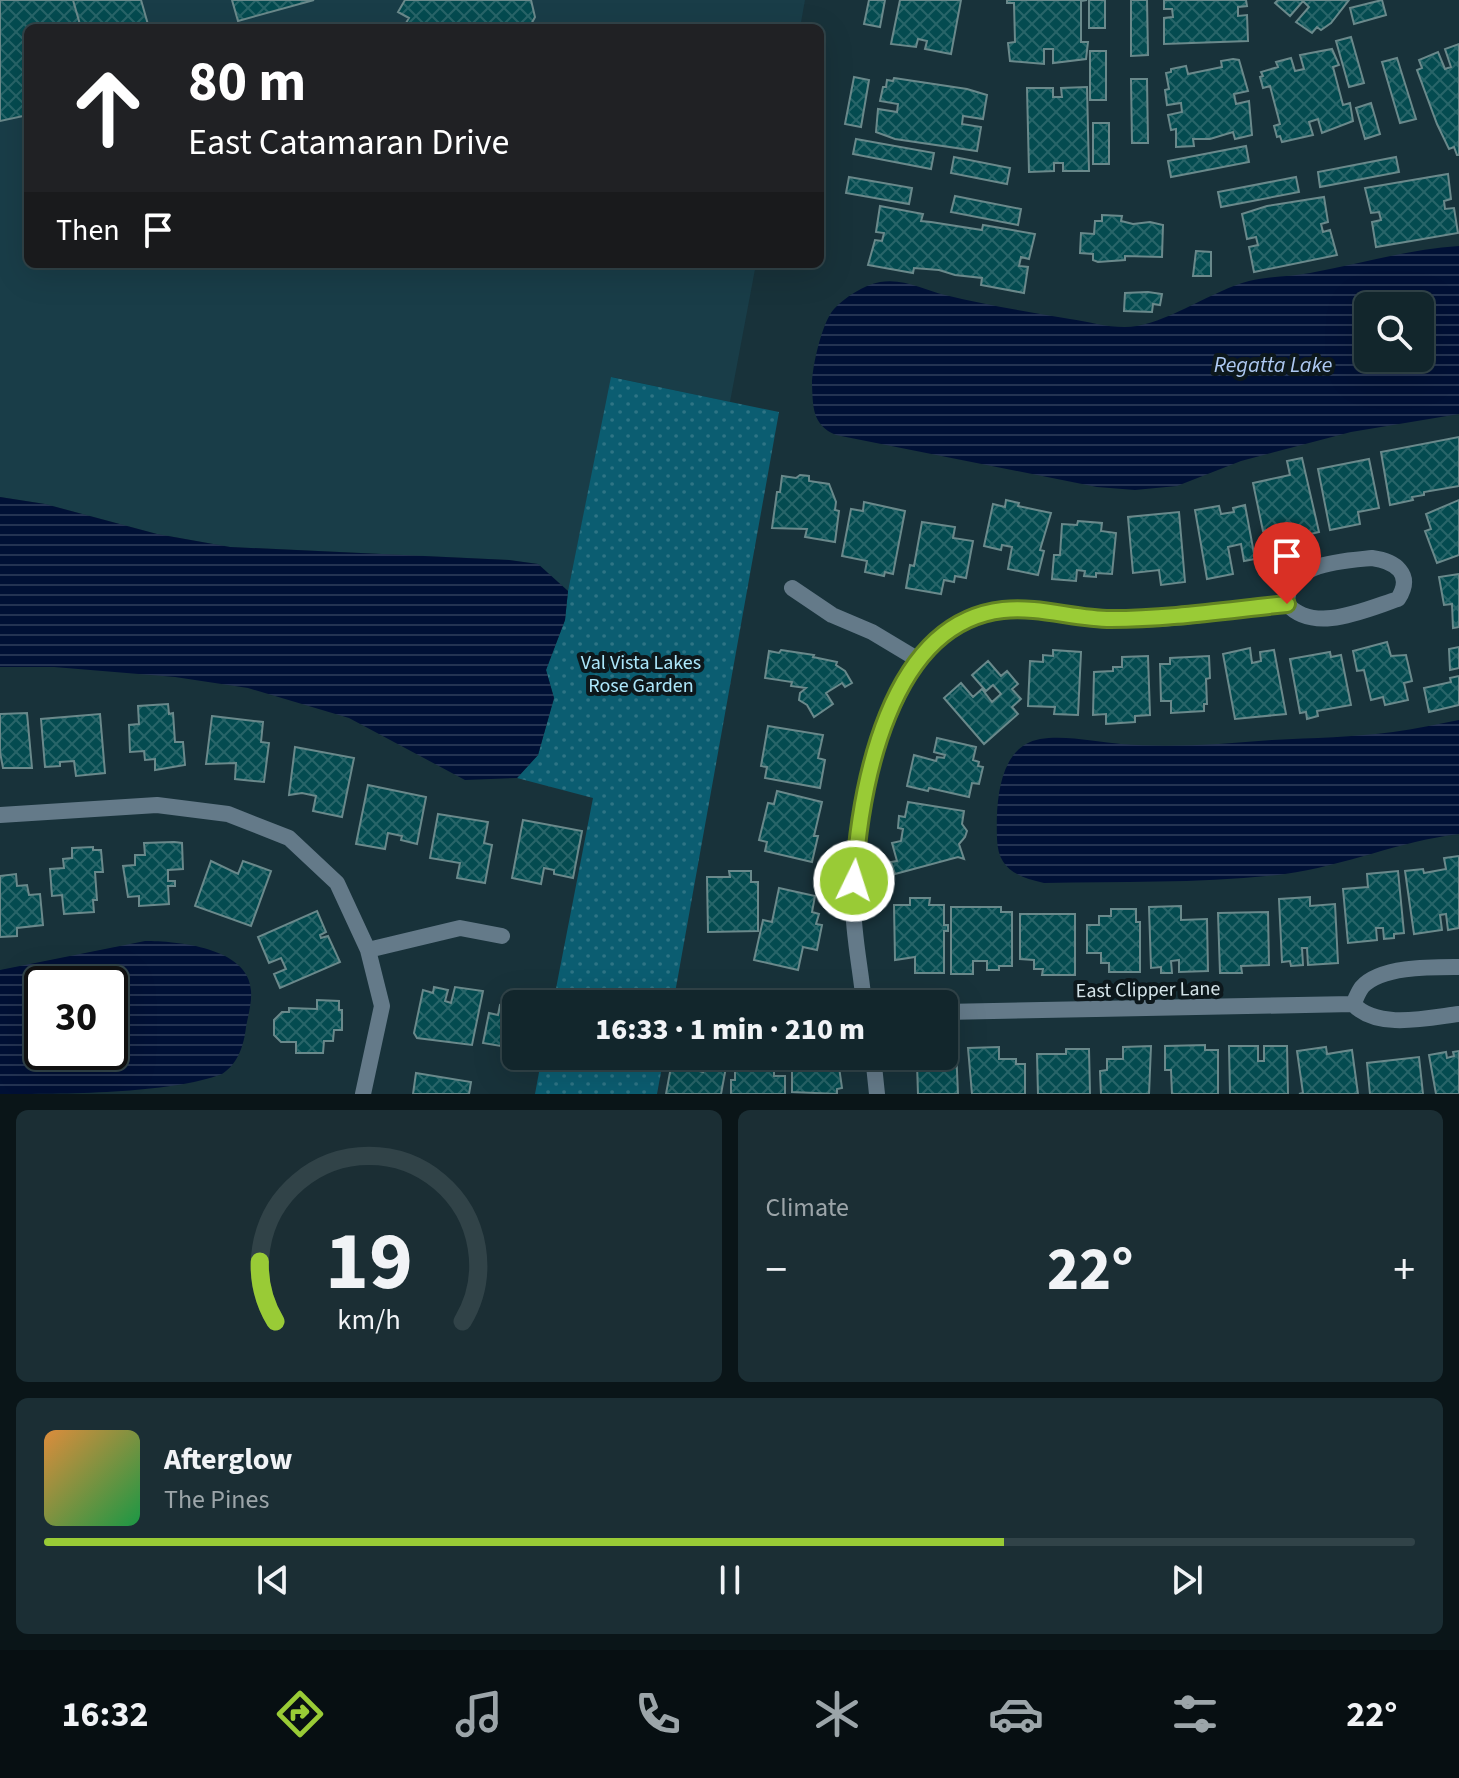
<!DOCTYPE html>
<meta charset="utf-8">
<style>
body{margin:0;font-family:"Source Sans 3",sans-serif;background:#1b2e34;color:#f1f3f6;height:100vh;display:flex;flex-direction:column;font-size:30px;white-space:nowrap}
*{box-sizing:border-box;margin:0}
p{font-size:26px;color:#9ca5a9}
.icon{flex:none;width:44px;height:44px;fill:none;stroke:currentColor;stroke-width:2;stroke-linecap:round;stroke-linejoin:round}
.map{position:relative;height:1094px;overflow:hidden}
.drawer{display:flex;flex-direction:column;gap:16px;padding:16px;background:#0a1518;flex:1}
.drawer>*{flex:none}
.banner{position:absolute;left:24px;top:24px;width:800px;height:244px;border-radius:12px;box-shadow:0 8px 32px #0002,0 0 0 2px #314348;background:#202124;color:#fff;overflow:hidden}
.tools{position:absolute;left:1354px;top:292px;display:grid;gap:16px}
.tools a{display:grid;place-items:center;width:80px;height:80px;border-radius:12px;background:#12262c;box-shadow:0 8px 32px #0002,0 0 0 2px #314348;font-size:40px}
.speed{position:absolute;left:24px;top:966px;display:flex;gap:16px;font-size:40px;font-weight:700;text-align:center}
.speed>*{display:grid;place-content:center;width:104px;height:104px;border-radius:50%;background:#12262c;box-shadow:0 8px 32px #0002,0 0 0 2px #314348;line-height:1}
.speed .limit{border:4px solid #111;border-radius:12px;background:#fff;color:#111}
.pin{position:absolute;display:grid;place-items:center;width:68px;height:68px;color:#fff;margin:-82px -34px;border-radius:50% 50% 50% 0;rotate:-45deg;box-shadow:0 0 8px #0007}
.pin .icon{rotate:45deg}
.me{position:absolute;width:88px;margin:-44px;rotate:4deg;stroke-linejoin:round;filter:drop-shadow(0 0 6px #0008)}
.turn{display:flex;align-items:center;gap:28px;height:168px;padding:0 32px;font-size:36px}
.turn .icon{width:104px;height:104px;stroke-width:2.5}
.turn b{display:block;font-size:56px;line-height:68px}
.then{display:flex;align-items:center;height:76px;padding:0 32px;background:#0003;gap:16px;font-size:30px}
.big{font-size:60px;font-weight:800;line-height:1.1}
.drawer .card{flex:1;display:flex;flex-direction:column;justify-content:center;gap:12px;min-width:0;padding:0 28px;border-radius:12px;background:#1b2e34}
.drawer .dial{align-items:center;gap:0}
.dial svg{height:208px;overflow:visible;fill:none;stroke:#314348;stroke-width:7;stroke-linecap:round;text-anchor:middle}
.dial text{fill:#f1f3f6;stroke:none}
.song{display:flex;align-items:center;gap:24px}
.cover{width:96px;height:96px;border-radius:12px;background:linear-gradient(135deg,hsl(30 70% 55%),hsl(140 70% 35%))}
.played{height:8px;border-radius:4px;background:linear-gradient(90deg,#99cb36 70%,#314348 70%)}
.keys{display:flex;justify-content:space-around;direction:ltr}
.heat{display:flex;justify-content:space-between;align-items:center;font-size:44px;direction:ltr}
.drawer .tiles{flex:1;display:grid;gap:16px;grid-template-columns:1fr 1fr}
.card:last-child{grid-column:span 2}
.trip{position:absolute;left:502px;top:990px;width:456px;height:80px;border-radius:12px;background:#12262c;box-shadow:0 8px 32px #0002,0 0 0 2px #314348;font-weight:800;line-height:80px;text-align:center}
.tab-bar{display:flex;height:128px;justify-content:space-around;align-items:center;background:#070f12;color:#9ca5a9}
.tab-bar .icon{width:56px;height:56px}
.tab-bar .selected{color:#99cb36}
.tab-bar b{font-size:36px;color:#f1f3f6}
.map>svg:first-child{display:block}
.built{fill:#193d48}
.park{fill:url(#park-dots)}
.water{fill:url(#water-rules);fill-rule:evenodd}
.building{fill:url(#building-cross-hatch);stroke:#6a898b;stroke-width:2}
.lines{fill:none;stroke-linecap:round;stroke-linejoin:round}
.street{stroke:#647a89;stroke-width:16}
.route-casing{stroke:#638423;stroke-width:20}
.route{stroke:#99cb36;stroke-width:14}
.labels{text-anchor:middle;stroke-width:8;stroke-linejoin:round;paint-order:stroke}
.park-label{font-size:20px;fill:#ade7fb;stroke:#0d181c}
.street-label{font-size:20px;fill:#d4e3e8;stroke:#0d181c}
.water-label{font-size:22px;font-style:italic;fill:#aec9f2;stroke:#0d181c}
</style>
<div class="map">
<svg width="1459" height="1094" viewBox="0 0 1459 1094">
<defs>
<pattern id="park-dots" width="8" height="8" patternUnits="userSpaceOnUse" patternTransform="scale(2)"><rect width="8" height="8" fill="#0b5d71"/><path d="M2 2h.1M6 6h.1" fill="none" stroke="#2e7485" stroke-width="1.8" stroke-linecap="round"/></pattern>
<pattern id="water-rules" width="6" height="5" patternUnits="userSpaceOnUse" patternTransform="scale(2)"><rect width="6" height="5" fill="#001035"/><path d="M0 2.5h6" fill="none" stroke="#243352"/></pattern>
<pattern id="building-cross-hatch" width="8" height="8" patternUnits="userSpaceOnUse" patternTransform="scale(2)"><rect width="8" height="8" fill="#044b50"/><path d="M0 0l8 8M0 8l8-8" fill="none" stroke="#286569"/></pattern>
</defs>
<rect width="100%" height="100%" fill="#18323a"/>
<path class="built" d="M0 0H805L800 28H28V264H756L730 402 612 377 568 591 538 564 509 560 230 547 157 534 45 504 0 497Z"/>
<path class="park" d="M611 377 779 412 673 1004H553L593 798 517 778 538 755 554 698 546 670 565 620 568 591Z
M542 1056H664L657 1094H535Z"/>
<path class="water" d="M1459 246V414L1351 432 1241 461 1177 486 1135 490 1097 487 836 435C812 425 813 407 812 384 812 367 822 322 834 309 845 297 864 285 880 282 904 278 924 290 945 295 986 305 1029 312 1070 319 1091 322 1116 330 1137 326 1172 320 1212 291 1249 281 1269 276 1290 277 1310 273 1359 264 1409 249 1459 246ZM1420 306V358H1368V306Z
M0 497 45 504 157 534 230 547 509 560 538 564 568 591 565 620 546 670 554 698 538 755 517 778 465 780 349 718 248 688 175 677 54 667H0Z
M1459 720V834C1400 841 1344 866 1285 874 1205 884 1124 881 1044 883 1017 877 998 869 997 839 996 809 997 761 1026 744 1048 731 1096 742 1121 744 1171 748 1222 744 1272 740 1313 738 1354 737 1393 732 1415 729 1437 724 1459 720Z
M145 941C176 941 249 947 251 991 252 1002 248 1016 246 1027 244 1045 238 1064 222 1074 171 1094 60 1094 0 1094V970ZM42 984H110V1052H42Z"/>
<path class="building" d="M0 0H73L81 28H28V115L0 121Z
M73 0H141L149 28H81Z
M232 0H314L238 21Z
M405 0H531L535 17 529 28H403L409 18 398 12Z
M869 0H885L880 27 864 24Z
M900 0H961L951 54 925 49 927 41 918 39 916 47 891 44Z
M1007 0H1087L1081 1V42H1088L1086 59 1053 63V49H1044V64L1010 61 1008 43 1015 42 1014 3H1007Z
M1089 0H1105V28H1089Z
M1131 0H1147L1148 55 1131 56Z
M1164 0H1246L1247 6 1238 7V16L1247 15 1248 41 1164 44V18L1173 17 1172 9H1164Z
M1278 0H1349L1331 23 1321 30 1317 27 1312 33 1296 22 1309 7 1303 1 1290 16 1275 3Z
M1382 0 1386 15 1354 24 1350 8Z
M1351 37 1364 83 1349 87 1336 41Z
M1459 44V155H1457L1454 147 1449 149 1437 124 1417 70 1422 68 1419 60 1438 52 1445 69 1451 67 1445 49Z
M1332 49 1339 65 1333 67 1343 105 1350 103 1353 121 1322 133 1318 119 1309 122 1313 135 1282 142 1280 136 1277 137 1274 126 1280 124 1270 86 1263 88 1260 77 1263 76 1261 72 1278 67 1276 62 1291 58 1295 71 1304 69 1300 55Z
M1090 51H1106V100H1090Z
M1397 58 1416 119 1400 123 1382 62Z
M1233 59 1239 60 1248 91 1234 94 1236 104 1249 101 1252 135 1235 139 1233 132 1210 139H1193L1194 146 1176 147V129L1171 130 1168 115 1182 112 1181 103 1167 105 1165 90 1169 89 1166 73 1171 72V69L1186 66 1188 74 1222 67 1221 61Z
M854 77 869 80 861 127 845 124Z
M894 78 967 89 987 95 983 119 963 116 962 124 981 127 977 151 895 139 876 132 878 109 897 112 898 104 880 101 883 87H886L887 80 893 81Z
M1131 79H1147L1148 143H1132Z
M1087 87 1089 171H1063V163H1054V171L1029 172 1027 88H1053V97H1062L1061 88Z
M1371 103 1380 134 1365 139 1356 108Z
M1093 123H1109V164H1093Z
M856 139 934 153 931 169 853 154Z
M1246 146 1249 162 1171 177 1168 161Z
M954 157 1010 168 1007 184 951 173Z
M1396 157 1399 172 1320 187 1318 172Z
M1448 174 1451 199 1444 201 1445 209 1454 208 1458 233 1376 247 1372 222 1381 220 1379 212 1371 213 1365 188Z
M849 177 912 188 909 204 846 193Z
M1296 177 1299 192 1221 207 1218 192Z
M955 196 1021 209 1018 225 951 212Z
M1324 197 1328 222 1321 224 1323 232 1330 230 1337 255 1254 272 1249 247 1258 245 1256 237 1247 239 1242 214 1267 206Z
M880 206 923 214 921 221 931 222 982 230 983 225 1035 234 1029 259 1021 257 1019 266 1028 267 1024 293 981 285 982 278 955 275 939 270 914 268 913 273 868 265 875 240 882 241 884 233 876 232Z
M1102 215 1122 216 1121 221 1133 224 1150 222 1163 225 1162 257 1125 256V260L1098 262 1093 260V254L1080 253 1081 233 1094 234 1095 221H1102Z
M1196 251 1211 252V276H1193Z
M1148 292 1162 294 1160 305 1153 304 1152 312 1124 311 1125 293Z
M1459 437V486L1424 492V495L1412 497 1413 500 1390 505 1381 452Z
M1302 458 1319 532 1294 538 1291 524 1284 526 1285 532 1274 535 1273 529 1263 531 1253 483 1290 475 1287 461Z
M1369 459 1379 508 1358 512 1360 524 1330 530 1318 469Z
M800 475 809 476V481L829 484 836 502 835 510 839 511 835 542 805 537 807 529 772 528 777 492H780L782 476 796 478Z
M1006 500 1019 503 1018 506 1051 513 1040 550 1044 551 1038 575 1008 569 1012 547 1002 545 1001 550 984 546 993 504 1005 507Z
M1459 500V555L1437 563 1425 531 1431 529 1426 514Z
M864 502 905 511 893 574 885 572 884 576 865 572 867 561 842 556 851 509 863 511Z
M1245 505 1255 559 1244 561 1241 544 1228 547 1233 574 1207 579 1195 510 1219 506 1221 514 1234 512 1233 508Z
M1179 512 1185 582 1161 585 1159 570 1133 573 1128 517Z
M1078 521 1102 523 1101 531 1116 533 1112 574 1096 573V577L1084 576 1085 571 1077 570 1076 581 1052 579 1054 555H1060L1062 524 1077 525Z
M922 522 955 527 953 538 973 541 966 578 955 576 954 582 944 580 941 594 906 588 910 565 914 566Z
M1459 574V627L1453 628 1452 604 1444 605 1439 577Z
M1387 642 1391 656 1406 655 1412 681 1404 683 1408 700 1385 705 1383 697 1371 700 1364 670 1357 671 1353 651Z
M1459 647V668L1450 670 1449 649Z
M1250 648 1252 663 1261 661 1260 652 1274 650 1286 714 1235 719 1223 654Z
M781 650 814 655 813 657 837 662 836 665 845 671 852 683 845 687 842 683 826 693 833 704 814 717 807 705 799 700 800 693 806 688 791 686 792 682 765 678 769 651 779 653Z
M1053 650 1081 652 1078 715 1054 714 1055 707 1028 706 1030 661 1043 662V655L1053 656Z
M1330 652 1331 657 1341 655 1351 705 1317 711 1318 716 1307 719 1306 712 1300 713 1290 659Z
M1148 656 1150 715 1135 716V722L1106 724V714L1093 715 1094 672 1113 671V667H1122V657Z
M1209 656 1210 678 1206 679 1207 704H1204V711L1171 713V701H1161L1160 664H1170V658Z
M988 661 1001 676 1007 671 1018 684 1012 689 1021 699 1012 707 1018 714 984 744 944 698 961 683 973 697 982 689 992 702 1001 694 993 685 986 691 972 675Z
M1459 676V705L1429 712 1424 688 1451 682 1450 678Z
M168 704 169 714 173 713 175 742H183L185 765 155 770V759L145 760 144 751 130 752 129 725 139 724 138 706Z
M27 713 32 768H3L0 752V714Z
M100 714 105 773 76 776 74 761 60 762V766L45 767 41 719Z
M212 716 263 722 261 742 269 743 264 782 235 779 236 763 206 764Z
M768 726 823 735 818 758 825 760 820 788 765 778 767 767 761 766Z
M937 738 976 747 973 760 979 762 978 766 983 767 979 784 972 783 969 797 929 788 928 791 907 786 914 755 936 761 937 757 944 758 945 755 934 752Z
M295 747 354 758 342 817 313 811 316 796 302 793 289 795Z
M368 785 426 797 417 844 401 840 402 836 388 833 385 849 356 844Z
M777 791 822 802 814 836H818L812 862 765 851 767 842 759 840 768 803 774 804Z
M908 802 964 811 962 824 967 831 965 837 959 844 964 859 958 857 895 874 891 862 897 861 892 843 901 841 903 829 898 828 899 816 905 817Z
M438 814 488 822 484 843 492 845 485 883 457 878 460 863 430 858Z
M523 820 582 831 573 878 554 874V870L544 868 541 884 512 878Z
M174 842 182 843 183 869 168 870V881H175V886H168L169 904 139 906V896L128 897 123 866 135 865V855H145L144 843Z
M93 847V850H101L103 872H95L97 900H93L94 912 64 914 62 895 52 896 50 869 64 868 63 859 72 858V848Z
M1459 856V928L1448 930 1446 914 1440 915 1442 930 1414 934 1405 871 1423 869 1424 873 1446 869 1444 858Z
M211 861 238 874 243 861 271 871 251 926 195 906Z
M729 871H751V882H758V931L708 932 707 877H730Z
M1398 871 1404 933 1394 934V938L1384 939 1383 928H1376L1377 940 1348 943 1343 889 1368 887 1367 874Z
M16 874 17 886 27 885 29 895 40 894 43 925 17 928V936L0 937V876Z
M779 888 815 896 812 912 819 914 816 924 822 925 817 950 803 947 798 970 754 960 763 920 772 922Z
M1310 897V906L1335 904 1338 963 1308 965 1307 948H1302L1303 965 1291 966 1290 961 1282 962 1279 899Z
M910 898H930L929 905H944V925H948V931H944V973H915V957L895 960 894 905H910Z
M1181 906V920L1207 919 1208 971 1179 972V960L1171 961 1172 973H1161V967L1151 968 1149 907Z
M951 907H1001V912H1012V966H999V970H987V961H973V974H951Z
M1111 909H1136V922H1140V972H1109V963H1101V953H1087V925H1099V916H1111Z
M317 911 326 932 320 935 321 938 328 936 340 962 280 988 274 974 286 969 281 958 269 963 258 937Z
M1268 912 1269 965 1241 966 1242 973H1220L1218 913Z
M1020 914H1075V975H1042L1043 969H1034V960L1020 959Z
M434 987 448 990 445 1001 451 1003 455 987 483 991 472 1045 417 1038 414 1033 423 990 433 993Z
M512 997 549 1004H516V1056H523L522 1060 506 1056 507 1047 483 1043 489 1013 498 1015 500 1005 510 1007Z
M317 1000 339 1001V1010H342V1030H334L333 1041H324L323 1053H296V1042H281L274 1035V1020L282 1012H289V1008L317 1009Z
M1205 1045V1050H1218V1094H1172L1171 1070H1165V1046Z
M1151 1046 1149 1094H1101L1100 1071 1107 1070V1059H1123V1047Z
M1229 1046H1258V1061H1264V1046H1287L1288 1094H1230Z
M999 1047V1059H1016V1064H1025V1094H972L968 1048Z
M1326 1047 1327 1054 1352 1050 1358 1094H1299L1303 1093 1297 1051Z
M944 1048H956L958 1094H918L917 1064 922 1063V1056H944Z
M1066 1049H1089L1090 1094H1038L1037 1054H1066Z
M1459 1051V1094H1436L1429 1055 1446 1052 1447 1058 1454 1056 1453 1052Z
M673 1056H702L699 1071 703 1072 704 1067 714 1069V1065L726 1067 721 1094H666Z
M735 1056 767 1057V1067H774V1076H785V1094H731V1080H735Z
M792 1056H827L830 1067H839L842 1088 837 1089V1094L792 1092Z
M1419 1057 1423 1094H1370L1367 1063Z
M416 1073 471 1082 469 1094H413Z"/>
<g class="lines">
<path class="street" d="M1372 558C1395 561 1414 574 1398 599 1364 610 1314 634 1287 604 1286 563 1341 561 1372 558Z
M792 588 832 615 872 632 917 659
M0 815 157 805 228 814 289 838 337 883 368 950 382 1006 363 1094
M368 950 460 928 502 936
M721 1000 740 1004
M864 1004C861 970 853 935 853 901 853 826 869 750 904 684 909 675 913 665 919 657 941 632 968 614 1002 610 1036 605 1071 617 1105 619 1165 623 1226 611 1287 604
M1353 1004C1356 999 1358 992 1362 987 1381 966 1432 967 1459 967
M944 1012 1353 1004C1377 1030 1427 1018 1459 1014
M873 1056 877 1094"/>
</g>
<g class="lines">
<defs>
<path id="route" d="M854 881C860 788 888 623 1003 610 1039 606 1075 619 1111 619 1170 619 1228 610 1287 604"/>
</defs>
<use href="#route" class="route-casing"/>
<use href="#route" class="route"/>
</g>
<g class="labels">
<g class="park-label">
<text x="641" y="669">Val Vista Lakes<tspan x="641" dy="23">Rose Garden</tspan></text>
</g>
<g class="street-label">
<text transform="translate(1148 989) rotate(-1)" y="7">East Clipper Lane</text>
</g>
<g class="water-label">
<text x="1273" y="372">Regatta Lake</text>
</g>
</g>
</svg>
<div class="tools">
<a><svg class="icon" aria-label="search" viewBox="0 0 24 24"><circle cx="10" cy="10" r="6"/><path d="M15 15l6 6"/></svg></a>
</div>
<div class="speed"><div class="limit">30</div></div>
<div class="pin" style="left:1287px;top:604px;background:#d93025"><svg class="icon" aria-label="arrive" viewBox="0 0 24 24"><path d="M6 21V4h12l-3 4 3 4H6"/></svg></div>
<svg class="me" style="left:854px;top:881px" viewBox="-20 -20 40 40"><circle r="17" fill="#99cb36" stroke="#fff" stroke-width="3"/><path d="M0-11L8 9 0 5-8 9z" fill="#fff"/></svg>
<div class="trip">16:33 · 1 min · 210 m</div>
<div class="banner">
<div class="turn"><svg class="icon" aria-label="ahead" viewBox="0 0 24 24"><path d="M12 20V5M6 11l6-6 6 6"/></svg><div><b>80 m</b>East Catamaran Drive</div></div>
<div class="then">Then<svg class="icon" aria-label="arrive" viewBox="0 0 24 24"><path d="M6 21V4h12l-3 4 3 4H6"/></svg></div>
</div>
</div>
<section class="drawer">
<div class="tiles">
<div class="card dial"><svg viewBox="0 0 100 80">
<path d="M14 69A42 42 0 1 1 86 69"/>
<path d="M14 69A42 42 0 0 1 8 46" stroke="#99cb36"/>
<text x="50" y="56" font-size="32" font-weight="700">19</text>
<text x="50" y="72" font-size="11">km/h</text>
</svg></div>
<div class="card"><p>Climate</p>
<div class="heat"><a>−</a><b class="big">22°</b><a>+</a></div>
</div>
<div class="card">
<div class="song"><i class="cover"></i><div><b>Afterglow</b><p>The Pines</p></div></div>
<div class="played"></div>
<div class="keys"><svg class="icon" aria-label="previous" viewBox="0 0 24 24"><path d="M18 5L8 12l10 7zM5 5v14"/></svg><svg class="icon" aria-label="pause" viewBox="0 0 24 24"><path d="M8 5v14M16 5v14"/></svg><svg class="icon" aria-label="next" viewBox="0 0 24 24"><path d="M6 5l10 7-10 7zM19 5v14"/></svg></div>
</div>
</div>
</section>
<nav class="tab-bar">
<b>16:32</b>
<svg class="icon selected" aria-label="directions" viewBox="0 0 24 24"><path d="M12 3l9 9-9 9-9-9zM9 14v-3h6M13 9l2 2-2 2"/></svg>
<svg class="icon" aria-label="music" viewBox="0 0 24 24"><path d="M9 18V5l10-2v13"/><circle cx="6" cy="18" r="3"/><circle cx="16" cy="16" r="3"/></svg>
<svg class="icon" aria-label="phone" viewBox="0 0 24 24"><path d="M5 4h4l2 5-3 2q2 4 5 5l2-3 5 2v4C11 20 4 13 5 4z"/></svg>
<svg class="icon" aria-label="climate" viewBox="0 0 24 24"><path d="M12 3v18M4 7l16 10M4 17L20 7"/></svg>
<svg class="icon" aria-label="car" viewBox="0 0 24 24"><path d="M5 17H2v-5l4-1 3-4h7l3 4 3 1v5h-3M9 17h6M6 11h13"/><circle cx="7" cy="17" r="2"/><circle cx="17" cy="17" r="2"/></svg>
<svg class="icon" aria-label="filters" viewBox="0 0 24 24"><path d="M4 7h16M4 17h16"/><circle cx="9" cy="7" r="2"/><circle cx="15" cy="17" r="2"/></svg>
<b>22°</b>
</nav>
